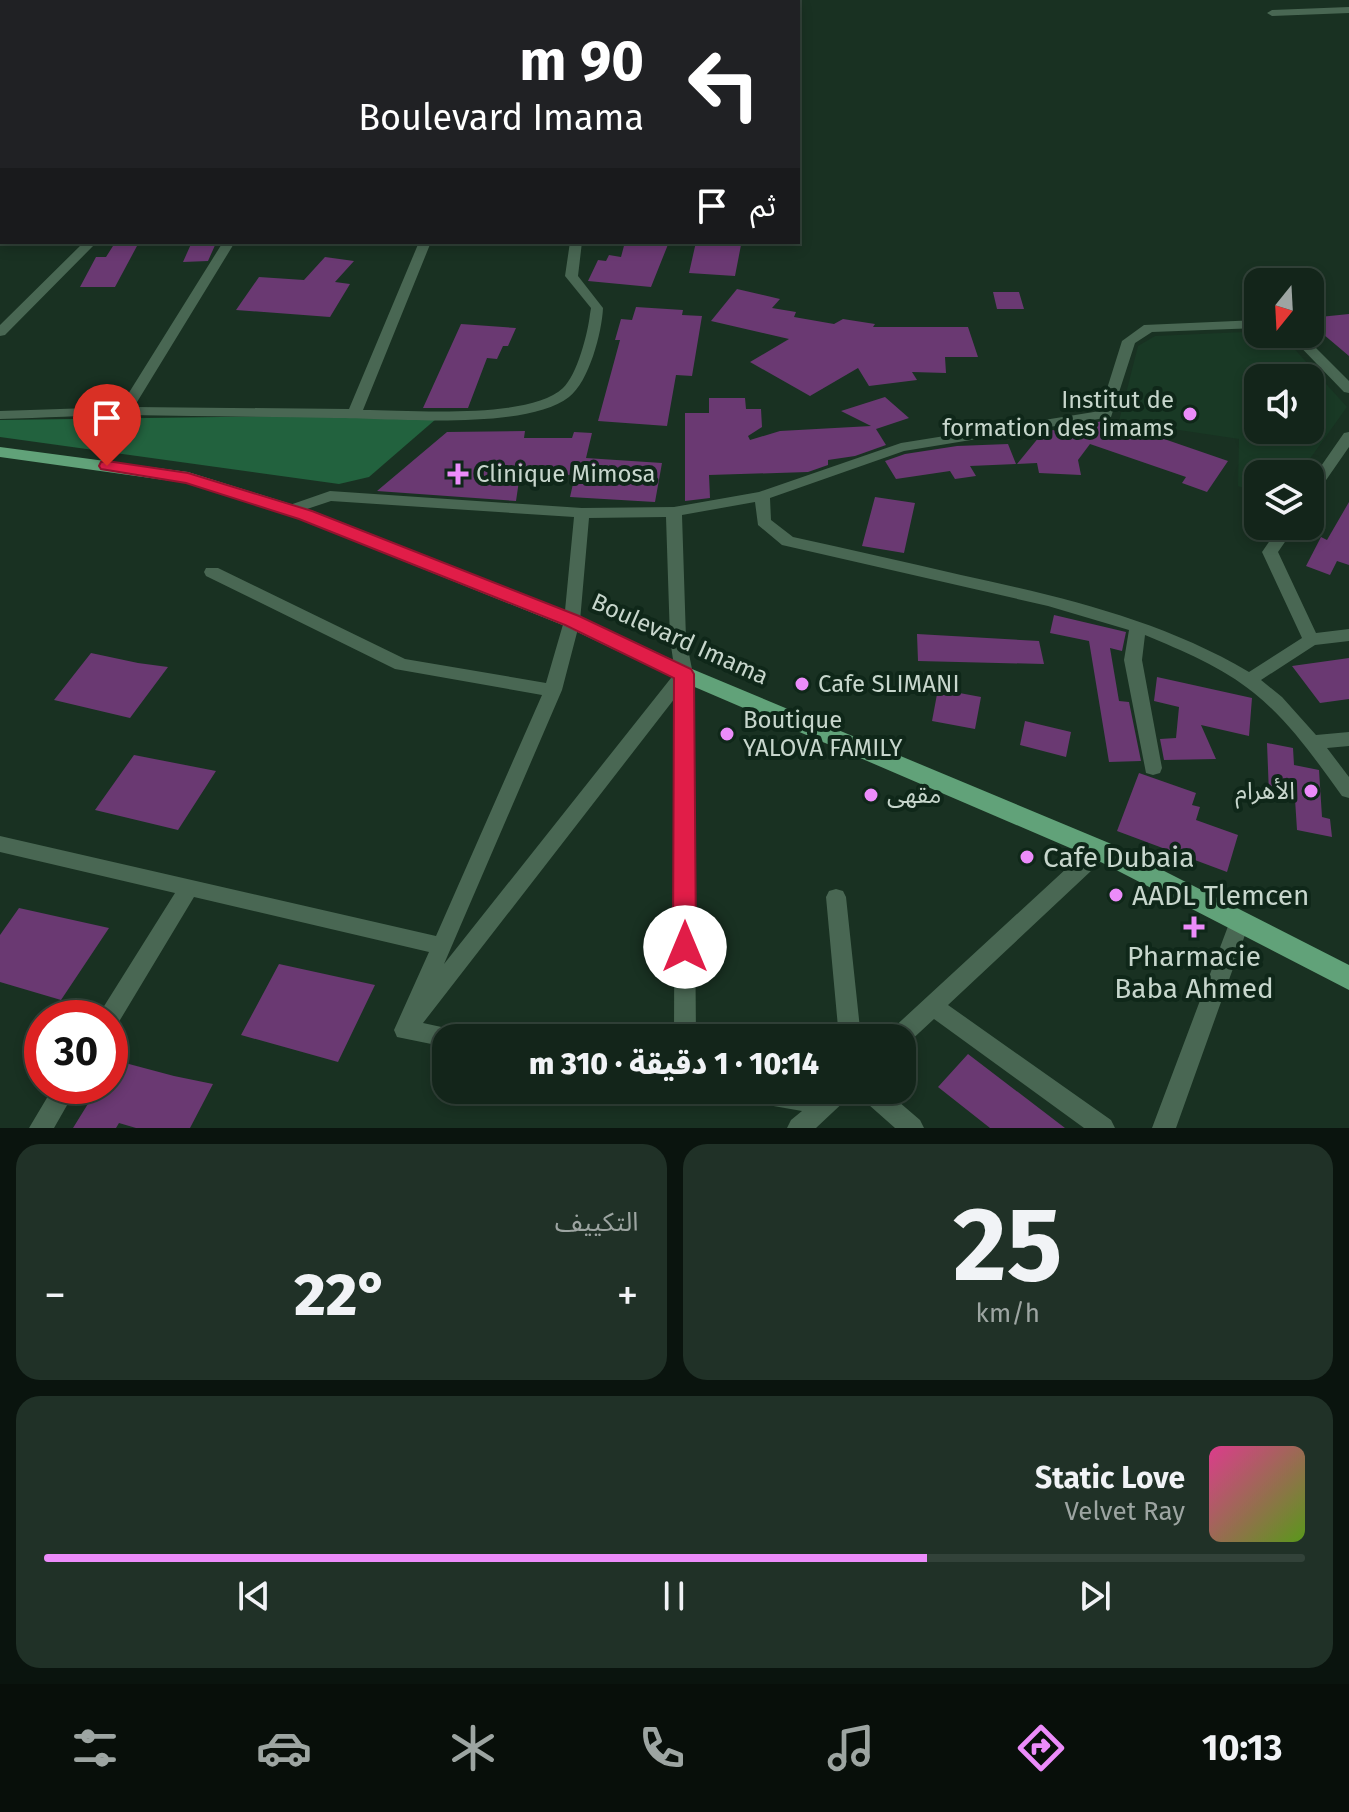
<!DOCTYPE html>
<html lang="ar">
<meta charset="utf-8">
<style>
body{margin:0;font-family:"Fira Sans","Noto Sans Arabic",sans-serif;background:#203127;color:#f1f3f6;direction:rtl;height:100vh;display:flex;flex-direction:column;font-size:30px;white-space:nowrap}
*{box-sizing:border-box;margin:0}
p{font-size:26px;color:#9da5a2}
.icon{flex:none;width:44px;height:44px;fill:none;stroke:currentColor;stroke-width:2;stroke-linecap:round;stroke-linejoin:round}
.map{position:relative;height:1128px;overflow:hidden;direction:ltr}
.side{display:flex;flex-direction:column;gap:16px;padding:16px;background:#0a140e;flex:1}
.side>*{flex:none}
.guide{position:absolute;left:0px;top:0px;width:800px;height:244px;box-shadow:0 4px 12px #0003,0 0 0 2px #324239;direction:rtl;background:#202124;color:#fff;overflow:hidden}
.needle{width:52px;rotate:198deg}
.controls{position:absolute;left:1244px;top:268px;display:grid;gap:16px}
.controls a{display:grid;place-items:center;width:80px;height:80px;border-radius:16px;background:#13251a;box-shadow:0 4px 12px #0003,0 0 0 2px #324239;font-size:40px}
.speed{position:absolute;left:24px;top:1000px;display:flex;gap:16px;font-size:40px;font-weight:700;text-align:center}
.speed>*{display:grid;place-content:center;width:104px;height:104px;border-radius:50%;background:#13251a;box-shadow:0 4px 12px #0003,0 0 0 2px #324239;line-height:1}
.speed .limit{border:12px solid #d22;background:#fff;color:#111}
.pin{position:absolute;display:grid;place-items:center;width:68px;height:68px;color:#fff;margin:-82px -34px;border-radius:50% 50% 50% 0;rotate:-45deg;box-shadow:0 0 8px #0007}
.pin .icon{rotate:45deg}
.me{position:absolute;width:88px;margin:-44px;rotate:0deg;stroke-linejoin:round;filter:drop-shadow(0 0 6px #0008)}
.turn{display:flex;align-items:center;gap:28px;height:168px;padding:0 24px;font-size:36px}
.turn .icon{width:104px;height:104px;stroke-width:2.5}
.turn b{display:block;font-size:56px;line-height:68px}
.then{display:flex;align-items:center;height:76px;padding:0 24px;background:#0003;gap:16px;font-size:30px}
.big{font-size:60px;font-weight:800;line-height:1.1}
.side .widget{flex:1;display:flex;flex-direction:column;justify-content:center;gap:12px;min-width:0;padding:0 28px;border-radius:24px;background:#203127}
.side .dial{align-items:center;gap:0}
.dial b{font-size:104px;line-height:1}
.song{display:flex;align-items:center;gap:24px}
.cover{width:96px;height:96px;border-radius:12px;background:linear-gradient(135deg,hsl(330 70% 55%),hsl(90 70% 35%))}
.played{height:8px;border-radius:4px;background:linear-gradient(90deg,#ec8cfa 70%,#324239 70%)}
.keys{display:flex;justify-content:space-around;direction:ltr}
.heat{display:flex;justify-content:space-between;align-items:center;font-size:44px;direction:ltr}
.side .tiles{flex:1;display:grid;gap:16px;grid-template-columns:1fr 1fr}
.widget:last-child{grid-column:span 2}
.trip{position:absolute;left:432px;top:1024px;width:484px;height:80px;border-radius:24px;background:#13251a;box-shadow:0 4px 12px #0003,0 0 0 2px #324239;font-weight:800;line-height:80px;text-align:center;direction:rtl}
.dock{display:flex;height:128px;justify-content:space-around;align-items:center;background:#080f0a;color:#9da5a2}
.dock .icon{width:56px;height:56px}
.dock .current{color:#ec8cfa}
.dock b{font-size:36px;color:#f1f3f6}
.map>svg:first-child{display:block}
.built{fill:#193925;fill-rule:evenodd}
.green{fill:#22623e}
.building{fill:#6a3972}
.lines{fill:none;stroke-linecap:round;stroke-linejoin:round}
.street{fill:#496753;fill-rule:evenodd}
.primary{fill:#61a279;fill-rule:evenodd}
.rail{stroke:#889a8e;stroke-width:4}
.route{fill:#e11d48;stroke:#92132f;stroke-width:2}
.poi-dot{fill:#ec8cfa;stroke:#0f2719;stroke-width:3}
.labels{text-anchor:middle;stroke-width:8;stroke-linejoin:round;paint-order:stroke}
.poi-label{font-size:24px;fill:#c7d6cc;stroke:#0f2719;text-anchor:start}
.street-label{font-size:24px;fill:#c7d6cc;stroke:#0f2719}
.near-poi-label{font-size:28px;fill:#c7d6cc;stroke:#0f2719;text-anchor:start}
</style>
<div class="map">
<svg width="1349" height="1128" viewBox="0 0 1349 1128">
<rect width="100%" height="100%" fill="#193122"/>
<path class="built" d="M1244 332 1290 344 1347 407 1299 474H1258V493L1238 486 1239 439 1119 421 1138 346 1155 336ZM1258 378H1310V430H1258Z"/>
<path class="green" d="M289 416 436 419 369 477 339 484 0 437V420Z"/>
<path class="building" d="M625 242H669L651 287 588 281 598 260 606 261 609 255 621 257Z
M696 242 741 245 735 276 689 273Z
M216 243 208 261 183 262 191 244Z
M113 246H137L115 287H80L96 257H106Z
M325 257 354 261 335 282 350 284 330 317 236 310 259 277 304 280Z
M737 289 780 299 772 308 796 312 794 317 834 324 843 319 875 324 873 327H968L978 357H945L946 373 912 372 917 380 869 386 858 368 810 396 750 362 789 339 711 321Z
M993 292H1019L1024 309H997Z
M636 307 683 310 682 315 702 316 692 376 676 375 667 426 598 421 620 340H615L621 319 632 320Z
M1349 314V356L1310 323V318Z
M461 324 516 328 508 346H503L497 359 487 358 468 408H423Z
M885 397 909 418 876 429 886 445 855 456 828 460V465L808 472 709 475 710 498 685 501V413H709V398H745L746 409H761L762 427 748 436 750 440 780 431 871 426 841 411Z
M1109 420 1228 461 1207 492 1182 483 1186 477 1090 444 1078 460 1081 475 1039 473 1037 463 1017 464 1044 431 1053 430 1072 436 1081 425Z
M525 431 524 438H572L574 432 592 433 586 458 662 463 655 502 570 497 575 475 520 474 516 501 377 491 447 432Z
M1008 444 1016 464 970 466 976 476 955 479 950 471 896 479 885 461 905 454 957 446Z
M875 497 915 503 904 553 862 546Z
M1349 502V565L1337 561 1330 575 1306 566 1321 537 1327 540Z
M1054 615 1126 632 1122 651 1110 648 1119 701 1129 702 1141 761 1109 762 1089 641 1050 633Z
M917 634 1039 641 1044 664 918 661Z
M91 653 138 663 168 667 130 718 54 700Z
M1349 658V699L1320 703 1292 666Z
M1157 677 1252 698 1249 736 1201 725 1216 759 1164 760 1160 739 1176 738 1179 707 1154 701Z
M938 689 981 697 975 729 932 721Z
M1025 721 1071 732 1066 757 1020 745Z
M1267 743 1293 748 1294 765 1319 770 1322 817 1330 819 1332 837 1297 830 1295 799 1269 794Z
M134 755 216 771 178 830 95 810Z
M1139 773 1196 793 1192 805 1200 807 1196 820 1238 835 1227 872 1117 831Z
M19 908 109 928 61 1000 0 982V935Z
M279 964 375 985 338 1062 241 1035Z
M968 1054 1065 1128H990L938 1087Z
M114 1060 174 1076 213 1084 190 1128H136L119 1123 116 1128H73L99 1086H110V1067Z"/>
<g class="lines">
<path class="street" d="M1349 7V13L1272 16 1267 13 1272 10Z
M0 131H2V137H0Z
M84 242H97L5 335 0 336V325Z
M223 242H235L134 407 349 409 419 242H431L363 410C410 410 529 420 563 388 577 375 588 333 590 314L591 308 565 276 570 242H582L578 276 603 308C602 332 589 382 569 397 526 431 390 418 335 418 266 417 197 416 128 415 85 415 43 418 0 419V411L120 407Z
M1258 320V328L1152 332 1135 343 1111 417 904 451 770 498 771 520 793 537C849 549 905 562 961 575 1061 597 1159 619 1249 672L1302 638 1262 552 1280 526H1296L1278 552 1316 633 1349 629V641L1315 645 1261 680 1282 697 1316 735 1349 732V746L1327 748 1349 777V798L1342 796C1316 760 1289 721 1254 693 1222 667 1183 651 1145 635L1142 660 1162 768 1160 773 1153 775 1146 773 1124 660 1129 630 1048 606 782 545 758 525 755 502 682 515 686 639 693 674 696 1038H674L675 698 423 1023 460 1031 463 1038H446V1047L397 1037 394 1030 429 952 194 897 117 1025 110 1027V1018H98L101 1011 175 893 0 852V836L436 936 542 695 395 669 206 576 204 572 206 568H218L405 659 546 683 564 621 574 517 331 501 289 515 281 510 284 507 330 491 582 508 674 507 759 492 901 443 1100 411 1122 341 1144 325ZM666 517 670 639 675 673 444 964 562 690 580 621 589 518Z
M1288 334H1302L1349 381V393L1344 392Z
M1349 432V447L1315 496 1310 498V482L1344 433Z
M1100 842 1107 844 1110 850 1107 856 948 1005 1111 1120 1115 1128H1084L934 1019 906 1045 902 1046V1038H887L890 1031 1093 844Z
M836 889 843 891 846 897 861 1038H839L826 897 829 891Z
M1240 912 1247 915 1250 921 1176 1128H1152L1230 921 1233 915Z
M54 1086H78L54 1128H29Z
M734 1090H806L822 1093 825 1090H852L849 1097 816 1128H787L791 1120 802 1111 745 1101 737 1097Z
M857 1090H885L920 1120 924 1128H895L860 1097Z"/>
<path class="primary" d="M0 447 188 472 313 511 579 616 692 669 1109 843 1349 965V990L1091 857 676 679 565 626 299 519 186 483 0 457Z"/>
<path class="rail" d="M386 2 417 0"/>
</g>
<path class="route" d="M107 461 188 473 312 511 579 616 691 669 694 674 696 947 693 954 685 957 676 954 673 947 674 678 565 625 299 519 186 483 101 469 99 466 101 462Z"/>
<g class="poi-dot">
<circle cx="1190" cy="414" r="8"/>
<path d="M454 462h8v8h8v8h-8v8h-8v-8h-8v-8h8z"/>
<circle cx="802" cy="684" r="8"/>
<circle cx="727" cy="734" r="8"/>
<circle cx="1311" cy="791" r="8"/>
<circle cx="871" cy="795" r="8"/>
<circle cx="1027" cy="857" r="8"/>
<circle cx="1116" cy="895" r="8"/>
<path d="M1190 915h8v8h8v8h-8v8h-8v-8h-8v-8h8z"/>
</g>
<g class="labels">
<g class="poi-label">
<text x="1174" y="408" text-anchor="end">Institut de<tspan x="1174" dy="28">formation des imams</tspan></text>
<text x="476" y="482">Clinique Mimosa</text>
<text x="818" y="692">Cafe SLIMANI</text>
<text x="743" y="728">Boutique<tspan x="743" dy="28">YALOVA FAMILY</tspan></text>
<text x="1295" y="799" text-anchor="end">الأهرام</text>
<text x="887" y="803">مقهى</text>
</g>
<g class="street-label">
<text transform="translate(680 639) rotate(24)" y="8">Boulevard Imama</text>
</g>
<g class="near-poi-label">
<text x="1043" y="867">Cafe Dubaia</text>
<text x="1132" y="905">AADL Tlemcen</text>
<text x="1194" y="966" text-anchor="middle">Pharmacie<tspan x="1194" dy="32">Baba Ahmed</tspan></text>
</g>
</g>
</svg>
<div class="controls">
<a><svg class="needle" viewBox="-14 -14 28 28"><path d="M0-13l5 13h-10z" fill="#e53935"/><path d="M0 13l5-13h-10z" fill="#9da5a2"/></svg></a>
<a><svg class="icon" aria-label="sound" viewBox="0 0 24 24"><path d="M4 9h4l5-4v14l-5-4H4zM17 9q2 3 0 6"/></svg></a>
<a><svg class="icon" aria-label="layers" viewBox="0 0 24 24"><path d="M12 4l9 5-9 5-9-5zM3 14l9 5 9-5"/></svg></a>
</div>
<div class="speed"><div class="limit">30</div></div>
<div class="pin" style="left:107px;top:466px;background:#d93025"><svg class="icon" aria-label="arrive" viewBox="0 0 24 24"><path d="M6 21V4h12l-3 4 3 4H6"/></svg></div>
<svg class="me" style="left:685px;top:947px" viewBox="-20 -20 40 40"><circle r="19" fill="#fff"/><path d="M0-13L10 11 0 6-10 11z" fill="#e11d48"/></svg>
<div class="trip">10:14 · 1 دقيقة · 310 m</div>
<div class="guide">
<div class="turn"><svg class="icon" aria-label="left" viewBox="0 0 24 24"><path d="M17 20v-9H6M10 6l-5 5 5 5"/></svg><div><b>90 m</b>Boulevard Imama</div></div>
<div class="then">ثم<svg class="icon" aria-label="arrive" viewBox="0 0 24 24"><path d="M6 21V4h12l-3 4 3 4H6"/></svg></div>
</div>
</div>
<section class="side">
<div class="tiles">
<div class="widget dial"><b>25</b><p>km/h</p></div>
<div class="widget"><p>التكييف</p>
<div class="heat"><a>−</a><b class="big">22°</b><a>+</a></div>
</div>
<div class="widget">
<div class="song"><i class="cover"></i><div><b>Static Love</b><p>Velvet Ray</p></div></div>
<div class="played"></div>
<div class="keys"><svg class="icon" aria-label="previous" viewBox="0 0 24 24"><path d="M18 5L8 12l10 7zM5 5v14"/></svg><svg class="icon" aria-label="pause" viewBox="0 0 24 24"><path d="M8 5v14M16 5v14"/></svg><svg class="icon" aria-label="next" viewBox="0 0 24 24"><path d="M6 5l10 7-10 7zM19 5v14"/></svg></div>
</div>
</div>
</section>
<nav class="dock">
<b>10:13</b>
<svg class="icon current" aria-label="directions" viewBox="0 0 24 24"><path d="M12 3l9 9-9 9-9-9zM9 14v-3h6M13 9l2 2-2 2"/></svg>
<svg class="icon" aria-label="music" viewBox="0 0 24 24"><path d="M9 18V5l10-2v13"/><circle cx="6" cy="18" r="3"/><circle cx="16" cy="16" r="3"/></svg>
<svg class="icon" aria-label="phone" viewBox="0 0 24 24"><path d="M5 4h4l2 5-3 2q2 4 5 5l2-3 5 2v4C11 20 4 13 5 4z"/></svg>
<svg class="icon" aria-label="climate" viewBox="0 0 24 24"><path d="M12 3v18M4 7l16 10M4 17L20 7"/></svg>
<svg class="icon" aria-label="car" viewBox="0 0 24 24"><path d="M5 17H2v-5l4-1 3-4h7l3 4 3 1v5h-3M9 17h6M6 11h13"/><circle cx="7" cy="17" r="2"/><circle cx="17" cy="17" r="2"/></svg>
<svg class="icon" aria-label="filters" viewBox="0 0 24 24"><path d="M4 7h16M4 17h16"/><circle cx="9" cy="7" r="2"/><circle cx="15" cy="17" r="2"/></svg>
</nav>
